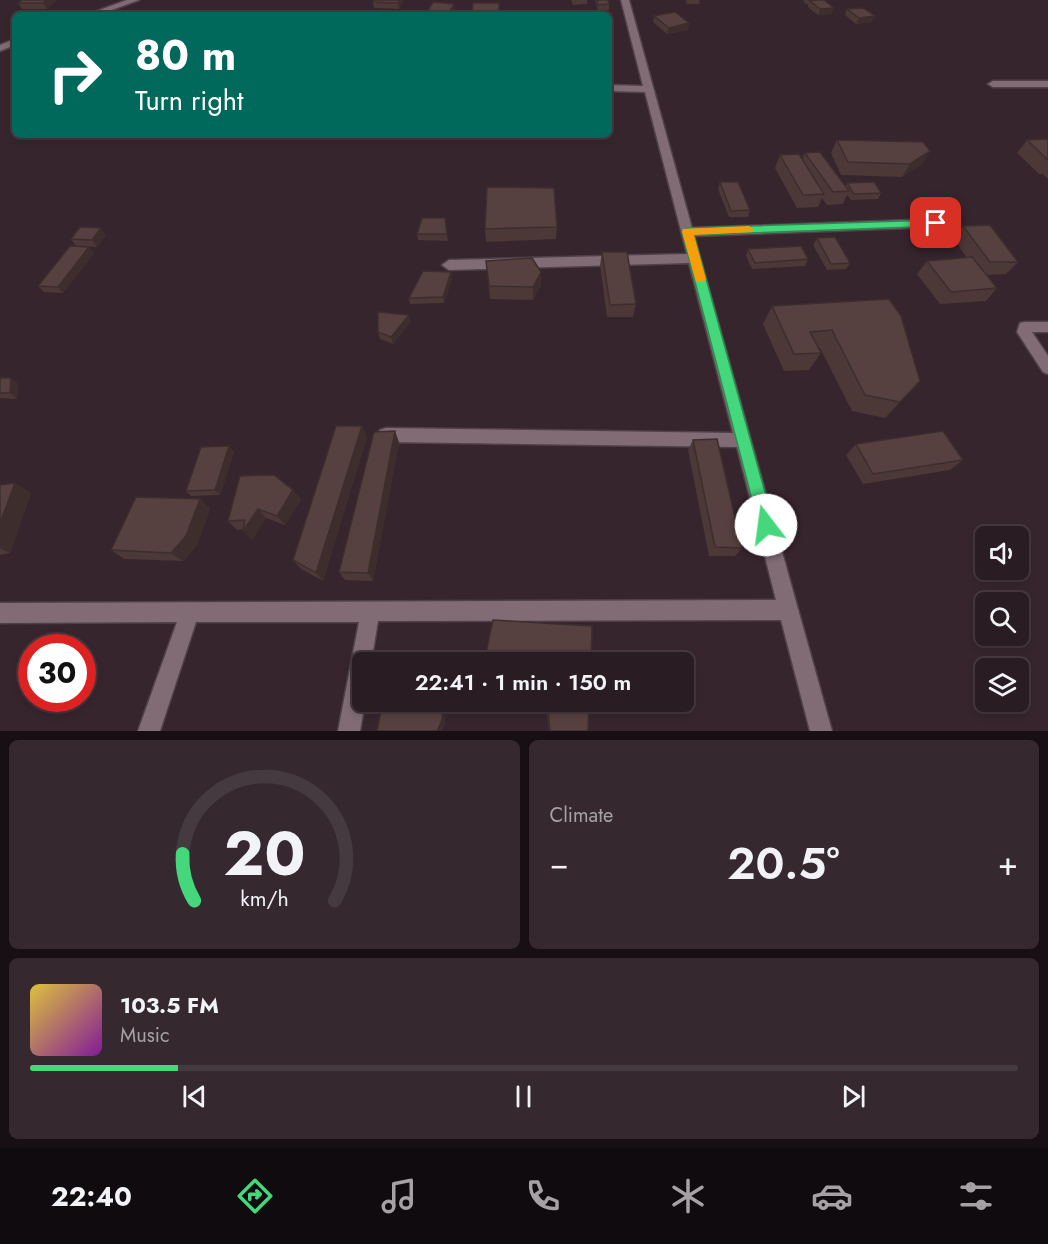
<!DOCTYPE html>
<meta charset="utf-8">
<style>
body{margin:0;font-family:Jost,sans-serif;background:#35292f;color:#f1f3f6;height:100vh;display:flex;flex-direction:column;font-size:22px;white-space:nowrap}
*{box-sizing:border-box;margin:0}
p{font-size:20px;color:#a5a1a5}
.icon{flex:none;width:33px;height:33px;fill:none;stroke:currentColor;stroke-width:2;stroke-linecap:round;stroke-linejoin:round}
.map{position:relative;height:731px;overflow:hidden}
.drawer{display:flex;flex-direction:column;gap:9px;padding:9px;background:#170f13;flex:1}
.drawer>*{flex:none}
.top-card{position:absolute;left:12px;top:12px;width:600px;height:126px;border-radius:9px;box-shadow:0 3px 9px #0003,0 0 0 2px #453a40;background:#00695c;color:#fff;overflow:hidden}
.tools{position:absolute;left:975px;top:526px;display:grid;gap:12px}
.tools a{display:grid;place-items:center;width:54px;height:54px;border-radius:9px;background:#291c22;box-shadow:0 3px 9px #0003,0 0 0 2px #453a40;font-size:30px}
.speed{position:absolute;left:18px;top:634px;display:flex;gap:12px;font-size:30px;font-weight:700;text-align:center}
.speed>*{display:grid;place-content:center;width:78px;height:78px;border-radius:50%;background:#291c22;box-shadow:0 3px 9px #0003,0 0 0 2px #453a40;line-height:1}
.speed .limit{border:9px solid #d22;background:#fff;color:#111}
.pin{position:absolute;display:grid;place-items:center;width:51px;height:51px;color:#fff;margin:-26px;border-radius:12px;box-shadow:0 3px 9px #0006}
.me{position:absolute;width:66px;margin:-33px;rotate:345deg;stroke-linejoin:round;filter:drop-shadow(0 0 4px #0008)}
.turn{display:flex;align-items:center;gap:21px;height:126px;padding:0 24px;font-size:27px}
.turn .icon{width:78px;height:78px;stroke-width:2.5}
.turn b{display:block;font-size:42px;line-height:51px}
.big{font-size:45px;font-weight:600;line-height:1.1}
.drawer .tile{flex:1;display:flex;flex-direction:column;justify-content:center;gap:9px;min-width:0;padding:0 21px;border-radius:9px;background:#35292f}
.drawer .dial{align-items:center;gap:0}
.dial svg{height:156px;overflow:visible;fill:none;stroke:#453a40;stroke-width:7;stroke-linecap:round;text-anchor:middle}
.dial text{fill:#f1f3f6;stroke:none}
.song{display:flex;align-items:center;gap:18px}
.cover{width:72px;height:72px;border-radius:9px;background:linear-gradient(135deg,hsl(50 70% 55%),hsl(290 70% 35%))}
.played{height:6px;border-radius:3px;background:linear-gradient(90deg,#44d77b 15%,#453a40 15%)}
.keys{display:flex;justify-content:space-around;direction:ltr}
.heat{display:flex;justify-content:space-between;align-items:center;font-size:33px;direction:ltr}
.drawer .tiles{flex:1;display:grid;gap:9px;grid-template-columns:1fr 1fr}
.tile:last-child{grid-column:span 2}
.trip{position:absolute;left:352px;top:652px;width:342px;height:60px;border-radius:9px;background:#291c22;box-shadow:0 3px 9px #0003,0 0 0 2px #453a40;font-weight:600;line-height:60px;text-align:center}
.menu{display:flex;height:96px;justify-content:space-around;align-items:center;background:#100b0e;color:#a5a1a5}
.menu .icon{width:42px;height:42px}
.menu .selected{color:#44d77b}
.menu b{font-size:27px;color:#f1f3f6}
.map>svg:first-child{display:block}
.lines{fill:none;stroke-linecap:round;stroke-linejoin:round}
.minor-casing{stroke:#504049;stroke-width:3}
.minor{fill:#816c76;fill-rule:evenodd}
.wall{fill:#4b3837}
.shaded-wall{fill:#3d2e2d}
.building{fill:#574140;stroke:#3d2e2d;stroke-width:1.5}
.route{fill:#44d77b;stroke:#2c8c50;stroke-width:1.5}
.slow{fill:#f59e0b}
</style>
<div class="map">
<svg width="1048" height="731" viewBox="0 0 1048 731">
<rect width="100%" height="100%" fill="#37252d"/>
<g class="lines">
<defs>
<path id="minor" d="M127 0H139L98 15H86Z
M621 0H629L692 228 936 219 942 223 936 227 694 236 832 731H810L781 620 378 621 371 663H363V702H365L360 731H338L359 622H196L160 731H138L177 622 0 623V603L776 600 737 447 386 442 380 440 378 435 380 430 386 428 733 433 689 263 449 270 442 265 449 260 687 254 645 92 609 91V85L643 86Z
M15 39V45L0 51V45Z
M1048 81V87H993L988 84 993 81Z
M1025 322H1048V332H1032L1048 356V374L1043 372 1017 332 1020 323Z"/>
</defs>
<use href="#minor" class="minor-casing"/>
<use href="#minor" class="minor"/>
</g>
<path class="wall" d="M57 0 47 9H22L18 3Z
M374 0H403V1L399 9 374 8 373 2Z
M571 0H587V4L573 5Z
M595 0H608L609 4V10L598 11Z
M686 0H700L699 4H687Z
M803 0H824L832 14 818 15 808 7V4H806Z
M473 3H499V15H472Z
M454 4 455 10 452 15H428L427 12Z
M847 9 872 22 856 24 845 15Z
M611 13 613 31V38L614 46 613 58H609V15Z
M654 16 689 23 688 30 667 34 653 22Z
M609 59 613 67 612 80H609Z
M1048 139V179L1043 174H1039L1017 153 1027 140Z
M837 140 930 151 922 164 902 177 841 175 831 153Z
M805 153 846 186 847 183 881 193 878 199 851 200 847 195 843 204 827 205 822 198 818 207 797 208 775 168 780 155 802 159Z
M720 182 750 210 748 217H729L718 189Z
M445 218 448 241 418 240 417 234Z
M963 226 1018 262 1006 274 986 275 997 288 986 301 940 304 917 274 927 261 967 258 954 239Z
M557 227 556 239 486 242 485 229Z
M106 235 97 247 76 246 71 239Z
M817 238 850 263 846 269 827 270 813 245Z
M748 249 808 259 805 266 752 269 746 256Z
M602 252 636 304 633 317H607L600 265Z
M94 253 63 293 44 292 38 286Z
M486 261 541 285 533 300 490 299Z
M452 278 444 303 410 304 409 298Z
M889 299 920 381 885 418 852 411 820 348H818L821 353 809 370 784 371 763 324 772 306Z
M411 321 393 344 380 339 378 332Z
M0 378H11L18 384 17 399 0 398Z
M362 426 367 437 323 581 301 569 293 560Z
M693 440 742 548 735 556H709L688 450Z
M399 442 373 581 345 580 339 572Z
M856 444 963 460 950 470 863 484 846 455Z
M229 446 234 452 220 495 191 496 186 491Z
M15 483 31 493 10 553 0 555V485Z
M293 490 301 500 285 525 266 518 252 540 243 529 237 530 228 521Z
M200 499 210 509 197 545 183 561 124 559 111 550Z
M545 702H589L588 731H549Z"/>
<path class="shaded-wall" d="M47 0H57L47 9 43 3Z
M399 0H403V1L399 9 398 3Z
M454 4 455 10 452 15H450L449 13Z
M834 8 832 14 818 15 820 9Z
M875 16 872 22 856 24 859 18Z
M689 23 688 30 667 34 669 28Z
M930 151 922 164 902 177 910 164Z
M101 228 106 235 97 247 92 240Z
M89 247 94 253 63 293 58 287Z
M451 272 452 278 444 303 443 297Z
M541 272V285L533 300V287Z
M409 315 411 321 393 344 391 337Z
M11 378 18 384 17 399 10 393Z
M362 426 367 437 323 581 316 573Z
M395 431 399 442 373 581 368 573Z
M229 446 234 452 220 495 215 490Z
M15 483 31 493 10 553 0 548V523Z
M293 490 301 500 285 525 277 516Z
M200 499 210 509 197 545 183 561 171 553Z
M258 509 266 518 252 540 243 531Z
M444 702H447L445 724 442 731H437Z"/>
<path class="building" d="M22 0H47L43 3H18Z
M374 0H399L398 3 373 2Z
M597 0H608L609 4 598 5Z
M817 0H824L834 8 820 9 810 1Z
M433 2 454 4 449 13 427 12Z
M473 3H499V13L472 14Z
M863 8 875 16 859 18 847 9Z
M338 11 337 15H316V12Z
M568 12 611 13 613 31H609V15H568Z
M675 12 689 23 669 28 654 16Z
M370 14H420V15H370Z
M609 38H613L614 46H609Z
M609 60H612L613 67H609Z
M1048 139V160L1027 140Z
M837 140 923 142 930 151 910 164 848 162Z
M820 152 849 191 833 192 805 153Z
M799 154 824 194 803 195 780 155Z
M720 182H738L750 210 731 211Z
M874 182 881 193 854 194 847 183Z
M487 187 554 188 557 227 485 229Z
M422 218H445L447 234H417Z
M990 225 1018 262H990L963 226Z
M80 227 101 228 92 240 71 239Z
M835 237 850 263 831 264 817 238Z
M70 246 89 247 58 287 38 286Z
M801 246 808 259 755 263 748 249Z
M602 252H627L636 304 610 305Z
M972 257 997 288 951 292 927 261Z
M532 258 541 272 533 287 489 286 486 261Z
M423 271 451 272 443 297 409 298Z
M889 299 901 316 920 381 900 402 865 395 832 330 810 332 821 353 794 354 772 306Z
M378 312 409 315 391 337 378 332Z
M0 378H11L10 393H0Z
M336 426H362L316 573 293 560Z
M395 431 368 573 339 572 374 432Z
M943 431 963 460 873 474 856 444Z
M717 439 742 548 715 547 693 440Z
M229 446 215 490 186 491 201 447Z
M274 475 293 490 277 516 258 509 243 531 245 520 228 521 240 476Z
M15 483 0 523V485Z
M136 497 200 499 186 536 171 553 111 550Z
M493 620 592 626 591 663H484Z
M383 702H444L442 720 437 731H377Z
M547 702H589L588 731H550Z"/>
<path class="route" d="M936 220 942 223 940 226 694 235 774 525 771 530 766 533 760 530 682 232 687 228Z"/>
<path class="slow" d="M749 226 754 230 753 232 694 235 706 279 704 282H696L682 232 683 229Z"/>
</svg>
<div class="tools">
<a><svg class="icon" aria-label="sound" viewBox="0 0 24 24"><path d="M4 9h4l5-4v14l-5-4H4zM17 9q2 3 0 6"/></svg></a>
<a><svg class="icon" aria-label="search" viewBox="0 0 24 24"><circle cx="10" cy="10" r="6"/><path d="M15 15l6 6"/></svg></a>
<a><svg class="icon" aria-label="layers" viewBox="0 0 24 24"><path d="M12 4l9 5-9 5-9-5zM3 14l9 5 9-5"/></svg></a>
</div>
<div class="speed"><div class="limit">30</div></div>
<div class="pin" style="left:936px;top:223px;background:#d93025"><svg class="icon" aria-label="arrive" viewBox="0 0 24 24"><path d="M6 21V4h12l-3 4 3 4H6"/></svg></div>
<svg class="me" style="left:766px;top:525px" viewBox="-20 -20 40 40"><circle r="19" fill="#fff"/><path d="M0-13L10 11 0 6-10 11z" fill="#44d77b"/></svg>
<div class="trip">22:41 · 1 min · 150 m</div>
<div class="top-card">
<div class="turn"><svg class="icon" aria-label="right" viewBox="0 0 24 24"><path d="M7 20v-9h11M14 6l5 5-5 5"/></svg><div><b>80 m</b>Turn right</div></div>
</div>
</div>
<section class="drawer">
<div class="tiles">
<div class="tile dial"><svg viewBox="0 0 100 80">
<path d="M14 69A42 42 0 1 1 86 69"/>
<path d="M14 69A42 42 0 0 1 8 45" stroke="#44d77b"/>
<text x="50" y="56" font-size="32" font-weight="700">20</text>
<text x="50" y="72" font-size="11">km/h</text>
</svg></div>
<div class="tile"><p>Climate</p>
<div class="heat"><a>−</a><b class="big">20.5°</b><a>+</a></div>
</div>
<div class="tile">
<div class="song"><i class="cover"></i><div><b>103.5 FM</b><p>Music</p></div></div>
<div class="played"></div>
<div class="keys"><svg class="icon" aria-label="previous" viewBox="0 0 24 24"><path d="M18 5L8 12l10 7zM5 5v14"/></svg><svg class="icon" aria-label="pause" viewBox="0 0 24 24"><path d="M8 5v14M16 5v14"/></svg><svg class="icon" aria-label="next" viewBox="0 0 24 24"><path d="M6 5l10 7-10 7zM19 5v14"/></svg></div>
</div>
</div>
</section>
<nav class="menu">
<b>22:40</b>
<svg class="icon selected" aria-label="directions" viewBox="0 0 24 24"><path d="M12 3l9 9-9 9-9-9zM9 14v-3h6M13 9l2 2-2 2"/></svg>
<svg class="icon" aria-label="music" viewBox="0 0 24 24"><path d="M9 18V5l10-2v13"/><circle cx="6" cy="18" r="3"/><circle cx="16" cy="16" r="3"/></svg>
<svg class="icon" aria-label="phone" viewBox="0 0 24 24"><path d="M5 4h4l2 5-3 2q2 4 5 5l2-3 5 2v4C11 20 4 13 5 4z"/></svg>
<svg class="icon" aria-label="climate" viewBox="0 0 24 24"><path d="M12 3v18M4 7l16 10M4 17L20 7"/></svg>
<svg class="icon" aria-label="car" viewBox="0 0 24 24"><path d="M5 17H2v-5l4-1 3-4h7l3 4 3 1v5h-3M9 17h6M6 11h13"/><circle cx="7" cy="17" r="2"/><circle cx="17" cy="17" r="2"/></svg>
<svg class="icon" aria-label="filters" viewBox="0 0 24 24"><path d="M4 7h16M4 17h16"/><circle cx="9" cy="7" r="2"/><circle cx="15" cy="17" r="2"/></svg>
</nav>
